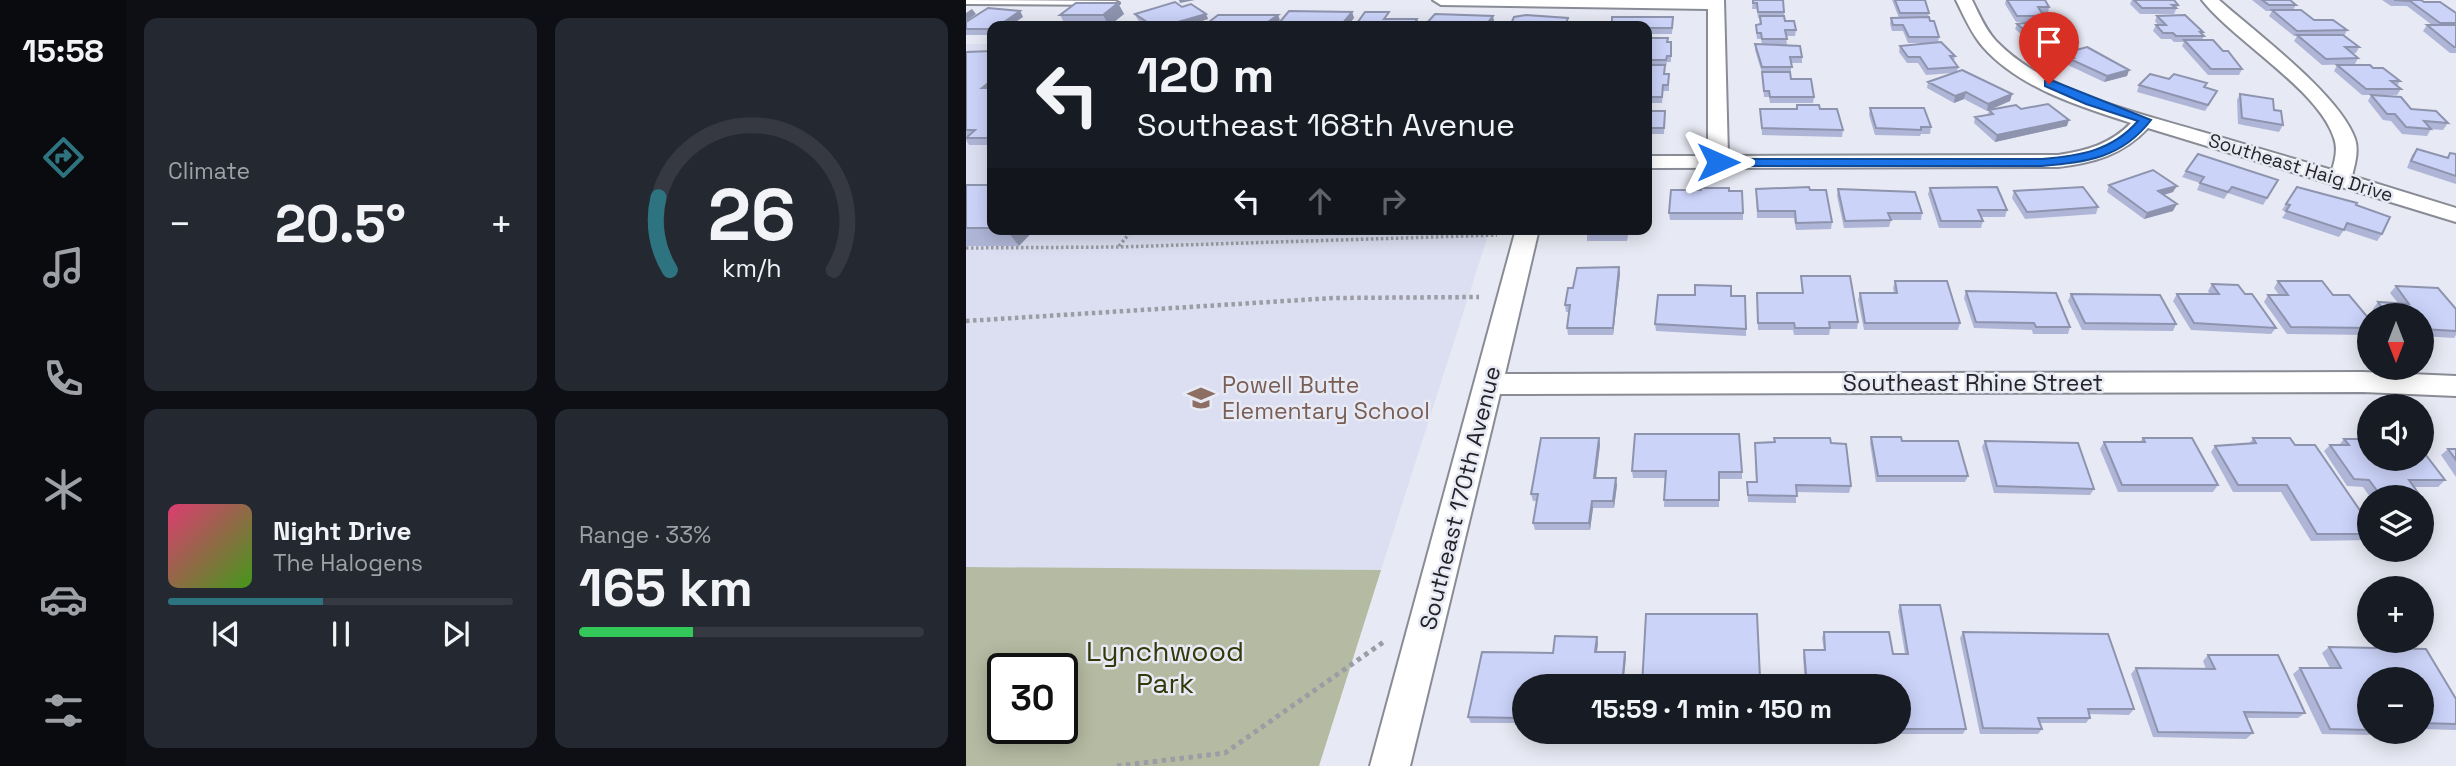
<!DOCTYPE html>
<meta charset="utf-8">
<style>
body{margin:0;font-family:"Space Grotesk",sans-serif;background:#242831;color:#f1f3f6;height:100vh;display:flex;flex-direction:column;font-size:26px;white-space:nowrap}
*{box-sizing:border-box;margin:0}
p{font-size:23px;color:#9ea1a6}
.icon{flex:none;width:38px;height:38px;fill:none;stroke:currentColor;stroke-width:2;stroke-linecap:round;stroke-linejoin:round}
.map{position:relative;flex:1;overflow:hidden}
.drawer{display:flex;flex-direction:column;gap:18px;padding:18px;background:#0d0f14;width:840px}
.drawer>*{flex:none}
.hud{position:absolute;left:21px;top:21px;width:665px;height:214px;border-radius:14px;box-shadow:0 4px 18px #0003;background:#171b24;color:#f1f3f6;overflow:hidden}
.needle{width:46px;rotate:180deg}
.tools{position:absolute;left:1391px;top:303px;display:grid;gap:14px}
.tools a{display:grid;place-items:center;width:77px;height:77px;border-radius:50%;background:#171b24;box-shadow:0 4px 18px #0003;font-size:35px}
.speed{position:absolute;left:21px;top:653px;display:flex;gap:14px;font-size:35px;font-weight:700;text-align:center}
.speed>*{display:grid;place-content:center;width:91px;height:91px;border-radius:50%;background:#171b24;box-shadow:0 4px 18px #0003;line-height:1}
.speed .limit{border:4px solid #111;border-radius:10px;background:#fff;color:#111}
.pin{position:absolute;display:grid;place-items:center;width:60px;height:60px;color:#fff;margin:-72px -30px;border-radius:50% 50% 50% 0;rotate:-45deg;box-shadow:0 0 7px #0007}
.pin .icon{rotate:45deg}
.me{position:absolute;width:77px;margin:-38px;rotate:90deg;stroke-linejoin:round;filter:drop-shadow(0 0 5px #0008)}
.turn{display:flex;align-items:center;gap:24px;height:147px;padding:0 35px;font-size:32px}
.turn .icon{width:91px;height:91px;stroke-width:2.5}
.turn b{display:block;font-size:49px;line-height:60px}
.lanes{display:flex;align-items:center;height:66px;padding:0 35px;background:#0003;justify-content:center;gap:35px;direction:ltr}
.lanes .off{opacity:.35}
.big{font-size:52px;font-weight:800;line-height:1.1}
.drawer .widget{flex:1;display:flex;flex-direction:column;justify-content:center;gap:10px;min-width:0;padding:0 24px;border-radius:14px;background:#242831}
.drawer .dial{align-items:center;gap:0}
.dial svg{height:182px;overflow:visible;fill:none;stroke:#363941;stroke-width:7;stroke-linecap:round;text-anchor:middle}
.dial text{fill:#f1f3f6;stroke:none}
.song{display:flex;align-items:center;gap:21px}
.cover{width:84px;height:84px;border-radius:10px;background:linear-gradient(135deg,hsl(340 70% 55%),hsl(100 70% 35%))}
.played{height:7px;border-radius:4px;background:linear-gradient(90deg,#2d7480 45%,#363941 45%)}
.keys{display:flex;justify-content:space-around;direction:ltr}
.heat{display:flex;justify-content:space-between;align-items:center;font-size:38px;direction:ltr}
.charge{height:10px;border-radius:5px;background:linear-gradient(90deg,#34c759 33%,#363941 0)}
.drawer .tiles{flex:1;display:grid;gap:18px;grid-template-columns:repeat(2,1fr)}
.trip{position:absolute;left:546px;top:674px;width:399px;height:70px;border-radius:35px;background:#171b24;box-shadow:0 4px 18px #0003;font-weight:800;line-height:70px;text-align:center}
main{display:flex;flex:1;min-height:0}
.menu{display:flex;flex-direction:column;width:126px;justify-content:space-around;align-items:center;background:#090b0e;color:#9ea1a6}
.menu .icon{width:49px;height:49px}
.menu .on{color:#2d7480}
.menu b{font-size:32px;color:#f1f3f6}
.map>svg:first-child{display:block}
.built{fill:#dbdff1}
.green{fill:#b5baa2;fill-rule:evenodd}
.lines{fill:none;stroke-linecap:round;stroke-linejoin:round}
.service-casing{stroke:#898b95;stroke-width:4}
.minor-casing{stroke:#898b95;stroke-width:4}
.path-far2{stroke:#9b9ca4;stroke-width:3.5;stroke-dasharray:2.5 2.5;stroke-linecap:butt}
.path-far1{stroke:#9b9ca4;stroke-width:4.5;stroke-dasharray:3.5 3.5;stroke-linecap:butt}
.path{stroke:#9b9ca4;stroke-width:5;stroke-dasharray:4.5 4.5;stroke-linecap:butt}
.service{fill:#fff;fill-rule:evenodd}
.minor{fill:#fff;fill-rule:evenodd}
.wall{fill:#afb5d6}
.shaded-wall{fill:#8e94ae}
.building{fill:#cbd3f9;stroke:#8e94ae;stroke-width:2}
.route{fill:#1a73e8;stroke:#114b97;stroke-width:2}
.labels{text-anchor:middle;stroke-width:5;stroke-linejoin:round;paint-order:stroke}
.far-street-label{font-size:19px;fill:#242428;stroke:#e7e9f4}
.street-label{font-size:23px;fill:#242428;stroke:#e7e9f4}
.education-label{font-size:23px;fill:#785e54;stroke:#e7e9f4;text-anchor:start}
.near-park-label{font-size:28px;fill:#34390a;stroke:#e7e9f4}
</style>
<main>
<nav class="menu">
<b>15:58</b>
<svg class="icon on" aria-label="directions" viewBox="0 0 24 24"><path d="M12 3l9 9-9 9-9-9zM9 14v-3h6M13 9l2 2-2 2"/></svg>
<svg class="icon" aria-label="music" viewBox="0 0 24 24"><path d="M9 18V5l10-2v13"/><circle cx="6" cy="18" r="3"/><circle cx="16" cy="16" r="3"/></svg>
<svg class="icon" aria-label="phone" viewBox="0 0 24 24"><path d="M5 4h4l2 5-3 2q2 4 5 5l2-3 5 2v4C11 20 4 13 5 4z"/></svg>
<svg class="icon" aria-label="climate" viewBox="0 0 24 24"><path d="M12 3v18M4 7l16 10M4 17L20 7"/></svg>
<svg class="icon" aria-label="car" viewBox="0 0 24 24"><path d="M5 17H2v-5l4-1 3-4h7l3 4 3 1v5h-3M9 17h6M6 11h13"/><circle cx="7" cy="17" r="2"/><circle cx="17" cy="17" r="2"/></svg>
<svg class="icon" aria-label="filters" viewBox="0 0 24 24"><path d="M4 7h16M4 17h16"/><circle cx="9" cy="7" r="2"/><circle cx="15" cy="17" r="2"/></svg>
</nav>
<section class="drawer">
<div class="tiles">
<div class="widget"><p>Climate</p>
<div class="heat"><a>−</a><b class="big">20.5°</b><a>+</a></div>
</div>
<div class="widget dial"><svg viewBox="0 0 100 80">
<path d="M14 69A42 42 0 1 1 86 69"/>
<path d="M14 69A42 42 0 0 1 9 37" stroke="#2d7480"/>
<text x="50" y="56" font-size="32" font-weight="700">26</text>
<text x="50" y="72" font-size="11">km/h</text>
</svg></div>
<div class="widget">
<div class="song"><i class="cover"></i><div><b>Night Drive</b><p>The Halogens</p></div></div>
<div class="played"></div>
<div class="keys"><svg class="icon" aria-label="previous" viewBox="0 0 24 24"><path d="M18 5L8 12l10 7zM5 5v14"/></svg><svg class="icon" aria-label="pause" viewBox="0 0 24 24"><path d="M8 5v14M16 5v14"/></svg><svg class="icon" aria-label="next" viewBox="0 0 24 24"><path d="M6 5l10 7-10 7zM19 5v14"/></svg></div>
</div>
<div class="widget"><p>Range · 33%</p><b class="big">165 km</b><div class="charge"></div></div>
</div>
</section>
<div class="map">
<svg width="1490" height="766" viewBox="0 0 1490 766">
<rect width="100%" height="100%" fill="#e7e9f4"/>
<path class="built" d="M0 44H26V229H524L415 570 0 567Z"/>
<path class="green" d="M0 567 415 570 353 766H0ZM37 668H96V728H37Z"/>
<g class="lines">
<defs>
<path id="service" d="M0 0 149 1 153 3 149 5 0 4Z"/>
<path id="minor" d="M467 0H758L762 156 1092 155C1120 151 1145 144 1165 123 1115 107 1053 88 1017 47 1005 33 998 16 990 0H1006C1013 14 1019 29 1030 41 1079 92 1168 112 1233 131 1278 144 1322 157 1366 170 1369 160 1372 149 1368 138 1352 89 1268 41 1236 0H1253C1289 32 1374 95 1389 139 1393 151 1389 164 1386 176L1490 208V222L1182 128C1157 155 1127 163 1092 167L681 168V156H742V9L475 5Z
M550 229H573L539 374 1397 372 1490 376V396L1397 392 534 394 444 766H404Z"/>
</defs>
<use href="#service" class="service-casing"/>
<use href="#minor" class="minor-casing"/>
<path class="path-far2" d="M153 246 167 229
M0 248 153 247 531 235"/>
<path class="path-far1" d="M0 321 367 298 513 297"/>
<path class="path" d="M151 766 259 753 419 641"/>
<use href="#service" class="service"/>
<use href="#minor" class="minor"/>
</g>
<path class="wall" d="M787 0 818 12 819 21 830 30 829 36H820L821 45 836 57V63H825V73H824L825 79 848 97 847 103H804L803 97H798L796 73 789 50V44H796L795 39H791L790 30V25L794 24 793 18H792L791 9H786Z
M926 0H959L963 13 962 17 973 37 972 42 989 56 988 61 992 67 991 71 1046 94 1044 101 1021 111 998 99 988 103 961 88 962 82 986 73 960 75 952 63H941L933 52 934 46 959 43H942L937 31H926L924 24 925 18H933Z
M1040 0H1079L1083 7 1082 13H1075L1078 16 1076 21 1111 42 1109 48 1076 52 1049 29 1051 24 1065 22H1050L1039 4Z
M1166 0H1208L1212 5 1208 14H1174L1164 4Z
M1286 0H1324L1330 5 1327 10 1348 20 1381 30 1378 36 1393 47 1390 53H1386L1392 58 1389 64 1356 65 1328 41 1331 36H1328L1303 16 1306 11H1300Z
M1416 0H1455L1458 2 1490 13V53H1484L1457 31 1461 25H1466L1441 6H1425Z
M152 3 158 14 143 26H100L94 15Z
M216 7 240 14 242 19 220 26H181L172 20 169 14Z
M54 11 57 17 26 26V35H0V22Z
M386 12 388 18 381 26H314L313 23Z
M527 16 528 22 525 26H460V24Z
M1191 16 1237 32 1236 34 1238 36 1236 40 1276 69 1273 75H1242L1216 46 1218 42H1208L1205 39H1195L1187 31 1190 25H1192L1189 21Z
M707 22 706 34H681V26Z
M681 38 705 42V62H701L700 66H699V74H703V91H697L696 103H681Z
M26 51V145H3L0 140 1 136H0V52Z
M1099 53 1163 70 1161 76 1138 82 1102 65 1103 62 1097 59Z
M1371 65 1407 68 1434 81 1431 86 1435 89 1431 95H1413L1482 123 1477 130 1464 129H1465L1461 136 1436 134 1425 121 1417 120 1402 101 1405 95H1396L1368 71Z
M1173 85 1248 97 1239 111 1171 92Z
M1274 94 1308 110 1317 125 1313 132 1272 124 1271 100Z
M831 105 854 109 877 130 876 137 796 135 794 109H830Z
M904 108 965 127 964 134H955L954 136 909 135 903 115Z
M1055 109 1101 126 1029 142 1008 123 1009 117 1022 115 1023 110Z
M681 111H699L698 134H681Z
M1451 149 1481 157 1484 153 1490 154V184L1441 168 1446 155Z
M1220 171 1312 180 1297 205 1262 193 1258 199 1231 190 1234 183 1216 177Z
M26 184V229H69L53 246H0V185Z
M1143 185 1207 192 1197 195 1207 211 1178 219 1141 192Z
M1331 187 1390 205 1416 234 1411 241 1378 230 1373 237 1316 218 1320 212 1316 210Z
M964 188 1041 210 1039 217H1015L1017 221 1015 228H973L962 194Z
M790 189 844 190 866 222 865 229 830 230 828 218H791Z
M872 189 956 213 955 220H925L923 227 878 228 871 196Z
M763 191 777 213V220H704L703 213Z
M1048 191 1132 207 1130 214 1059 219 1046 198Z
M621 229H674V231H663L661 241H621Z
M653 267 654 274 647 335H602L601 328 603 312H600L599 305 607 288Z
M835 276 892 322 891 329H864L863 335H828L827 330H792L791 293H836Z
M929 281 994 323 992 330H898L892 300 894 293H928L927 288Z
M1312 281 1367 295 1404 320V335L1321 334 1298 302 1302 295H1313L1308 288Z
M1246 284 1279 294 1310 328 1305 334 1225 330 1207 301 1211 294H1244L1242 291Z
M1430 286 1490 309V335L1488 338 1456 336V315H1411L1407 309 1412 302 1432 303 1424 293Z
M1000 291 1104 327 1102 334H1067L1066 330 1008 328 998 298Z
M1105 294 1210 324 1207 331 1116 330 1102 301Z
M765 296 780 329V336L690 331 689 324Z
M905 437 936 441 1002 476 999 482H910L904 443Z
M633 438 634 445 630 478 651 485 648 508H627L624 530H569L567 523 571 501H567L565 494Z
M808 438 865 443 885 486 883 493 830 492V503L782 502 781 482H790L789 443 808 442Z
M1177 438 1252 485 1247 492H1152L1134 449 1138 442H1174Z
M1287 438 1329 445 1404 525V540L1345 541 1315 492H1267L1245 452 1249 446 1284 443Z
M1378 439 1479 480 1472 487H1448L1455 497H1404L1397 487 1381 486 1358 451 1364 445H1373Z
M1019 441 1128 489 1124 495 1028 493 1016 447Z
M1482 449H1490V477L1475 455Z
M666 471 776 472V479H753V507H698L699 478H667Z
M934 605 1000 729 997 734H906V732H933V686H839L837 656 838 650H858L856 638 858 632 927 654H939L932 611Z
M791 614 793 684H741L676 686Z
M997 632 1168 709 1163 715 1123 714 1124 718 1120 723H1074L1076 729 1072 734H1014L994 638Z
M632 643 631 652 660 658 558 686V729H553L550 723H505L502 717 587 653Z
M1363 647 1460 649 1490 699V730L1456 729V679H1404V732H1412L1407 735 1356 734 1327 674 1334 668H1364L1356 653Z
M1242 655 1339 713 1332 718H1280L1287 733 1280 739 1187 737 1165 674 1170 668 1240 669 1237 661Z"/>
<path class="shaded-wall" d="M213 0H229L214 3Z
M152 3 158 14 143 26 137 15Z
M6 9 10 14 0 21V13Z
M54 11 57 17 44 26H32Z
M386 12 388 18 381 26H379L377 23Z
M240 14 242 19 220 26H198Z
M312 15 314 20 306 26H296Z
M527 16 528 22 525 26H519Z
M451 19 453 25 452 26H447Z
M1111 42 1109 48 1076 52 1078 46Z
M1163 70 1161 76 1138 82 1141 76Z
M26 80V89L16 88Z
M1000 92 998 99 988 103 989 96Z
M1046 94 1044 101 1021 111 1022 104Z
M1103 120 1101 126 1029 142 1031 135Z
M1211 186 1207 192 1188 198 1192 191Z
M1211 204 1207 211 1178 219 1181 213Z
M40 229H69L53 246Z
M653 267 654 274 647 335V328Z
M633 438 634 445 629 485 628 478Z
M650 478 651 485 648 508 647 501Z
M626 501 627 508 624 530 623 523Z
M631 637 632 643 630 658 629 652Z
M659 652 660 658 657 686H656Z"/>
<path class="building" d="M787 0H817L818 12H792L791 3H787Z
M929 0H959L963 13H934Z
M1041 0H1079L1083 7H1072L1078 16H1051Z
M1168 0H1208L1212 5H1206L1210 8H1176Z
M1296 0H1324L1330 5H1303Z
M1428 0H1455L1458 2H1474L1490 13V23H1474L1444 1Z
M209 2 216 7 225 4 240 14 198 26H187L169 14Z
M110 3H152L137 15H94Z
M22 8 54 11 32 26H26V29H0V22Z
M1306 10H1335L1348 20H1367L1381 30 1331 31Z
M323 11 386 12 377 23H359L356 26H329L332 23H313Z
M399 12H423L418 19H451L447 26H389Z
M469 14 527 16 519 26H484L460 24Z
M252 15H312L296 26H238Z
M560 15 602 18 599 26H544L548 17Z
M1219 15 1237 32H1234L1238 36H1210L1207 33H1197L1190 25H1200L1191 16Z
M794 16H818L819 21H828L830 30H819L821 39H796L795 33H791L790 25 795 24Z
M646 17H707L706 28H681V26H646Z
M963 17 964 21H968L973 37H943L937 25H927L925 18Z
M1082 20 1111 42 1078 46 1051 24Z
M1461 25H1490V47H1488Z
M1331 35H1377L1393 47H1379L1392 58 1360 59Z
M681 38H702L701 42H705V56H701L700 60H681Z
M1218 40H1247L1257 51H1262L1276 69H1245Z
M975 42 989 56H984L992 67 962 69 954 57H942L934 46Z
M789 44 834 46 836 57H824L826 67H796Z
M1121 47 1163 70 1141 76 1104 59 1108 58 1099 53Z
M26 51V80L16 88H26V138H0L9 130H0V52Z
M681 65H699L698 74H703L702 85H697L696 97H681Z
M1371 65H1404L1407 68H1417L1434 81H1425L1435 89H1400Z
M996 70 1046 94 1022 104 1000 92 989 96 962 82Z
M796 72H824L825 79H845L848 97H804L803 91H798Z
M1184 74 1203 79 1208 74 1241 83 1238 87 1251 91 1242 105 1173 85Z
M1274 94 1307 99 1308 110 1315 111 1317 125 1276 118Z
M1405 95 1435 97 1445 109 1470 111 1482 123 1458 121 1465 129 1440 127 1429 114H1421Z
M1082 104 1103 120 1031 135 1009 117 1027 114 1023 110 1050 105 1055 109Z
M831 105H853L854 109H871L877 130 796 128 794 109H831Z
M904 108H958L965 127H955V130L910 128Z
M681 111H699L698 128H681Z
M1451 149 1482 158 1484 153 1490 154V176L1445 161Z
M1232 154 1312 180 1301 198 1266 187 1262 192 1234 183 1238 177 1220 171Z
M1187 170 1211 186 1192 191 1211 204 1181 213 1143 185Z
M0 185H26V228H0Z
M843 187 844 190H860L866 222 830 223 829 211H792L790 189Z
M1031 187 1041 210H1012L1017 221H975L964 188Z
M1117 187 1132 207 1061 212 1048 191Z
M1331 187 1391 203 1390 205 1424 217 1416 234 1381 223 1378 230 1320 211 1324 205 1320 204Z
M735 188H763V191H776L777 213H703L705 190H735Z
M872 189 949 192 956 213H922L925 220 879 221Z
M621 229H662L661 234H620Z
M653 267 647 328H601L604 305H599L602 288H607L611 268Z
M835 276H884L892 322H863L864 328H829L828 323H792L791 293H837Z
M929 281H981L994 323H899L894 293H931Z
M1312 281H1356L1367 295H1383L1404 320V328L1325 327 1302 295H1322Z
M1246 284 1272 285 1279 294H1286L1310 328 1228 323 1211 294H1253Z
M729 285 765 286V296H779L780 329 689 324 692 295H729Z
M1430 286 1472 288 1490 309V331L1456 329V315H1421L1412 302 1443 304Z
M1000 291 1090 293 1104 327H1070L1068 323 1010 322Z
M1105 294 1194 295 1210 324 1119 323Z
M669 434H773L776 472H753V500H698L700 471H666Z
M905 437H935L936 441H992L1002 476H912Z
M575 438H633L628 478H650L647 501H626L623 523H567L572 494H565Z
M808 438H864L865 443 880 444 885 486 830 485 831 496 782 495 781 482H791L789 443 809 442Z
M1177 438H1226L1252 485H1156L1138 442H1179Z
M1287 438H1324L1329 445H1349L1404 525V534H1351L1321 485H1272L1249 446 1290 443Z
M1378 439H1404V458H1456V450L1479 480H1443L1455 497 1415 496 1403 480 1388 479 1364 445H1383Z
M1019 441 1112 443 1128 489 1031 486Z
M1482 449H1490V460Z
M934 605H974L1000 729H933V686H841L838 650H859L858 632H923L927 654H942Z
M680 614H791L794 678H741V686H676Z
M997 632 1142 634 1168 709H1122L1124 718H1072L1076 729 1017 728Z
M589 636 631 637 629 652H659L656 686H558V724H550L551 718 502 717 516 652 587 653Z
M1363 647 1460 649 1490 699V724L1456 723V679H1404V730L1364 729 1334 668H1375Z
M1242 655H1312L1339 713 1278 712 1287 733 1192 732 1170 668 1249 669Z"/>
<path class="route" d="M1079 81H1087L1185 120C1156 158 1121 162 1076 166H752L746 162 752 159H1076C1113 156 1146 151 1172 121L1120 104 1079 86Z"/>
<defs>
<symbol id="school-bare" viewBox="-9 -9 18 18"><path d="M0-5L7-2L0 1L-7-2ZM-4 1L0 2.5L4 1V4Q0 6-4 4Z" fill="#8d6e63" stroke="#e7e9f4" stroke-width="2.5" paint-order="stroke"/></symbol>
</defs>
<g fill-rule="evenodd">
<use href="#school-bare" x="216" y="379" width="38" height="38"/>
</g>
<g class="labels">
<g class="far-street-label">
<text transform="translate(1335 167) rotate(17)" y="7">Southeast Haig Drive</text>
</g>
<g class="street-label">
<text x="1007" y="391">Southeast Rhine Street</text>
<text transform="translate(494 498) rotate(-76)" y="8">Southeast 170th Avenue</text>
</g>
<g class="education-label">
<text x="256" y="393">Powell Butte<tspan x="256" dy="26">Elementary School</tspan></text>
</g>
<g class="near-park-label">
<text x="199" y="661">Lynchwood<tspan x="199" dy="32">Park</tspan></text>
</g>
</g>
</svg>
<div class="tools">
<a><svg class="needle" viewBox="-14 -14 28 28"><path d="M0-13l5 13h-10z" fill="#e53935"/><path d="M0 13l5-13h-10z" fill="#9ea1a6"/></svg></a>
<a><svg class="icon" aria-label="sound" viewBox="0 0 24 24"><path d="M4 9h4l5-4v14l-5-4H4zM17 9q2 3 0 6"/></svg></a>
<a><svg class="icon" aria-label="layers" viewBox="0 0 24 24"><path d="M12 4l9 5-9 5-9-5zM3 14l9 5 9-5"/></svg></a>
<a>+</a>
<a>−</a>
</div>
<div class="speed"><div class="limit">30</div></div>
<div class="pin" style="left:1083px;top:84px;background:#d93025"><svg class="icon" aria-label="arrive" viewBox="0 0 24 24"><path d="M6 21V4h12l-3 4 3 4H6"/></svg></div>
<svg class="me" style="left:752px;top:162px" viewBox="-20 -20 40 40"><path d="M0-17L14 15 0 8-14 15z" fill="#1a73e8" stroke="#fff" stroke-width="4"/></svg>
<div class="trip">15:59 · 1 min · 150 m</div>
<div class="hud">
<div class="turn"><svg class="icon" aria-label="left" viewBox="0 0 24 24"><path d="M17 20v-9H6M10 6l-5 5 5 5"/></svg><div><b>120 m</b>Southeast 168th Avenue</div></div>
<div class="lanes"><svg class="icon" aria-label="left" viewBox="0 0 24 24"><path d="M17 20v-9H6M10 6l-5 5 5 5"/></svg><svg class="icon off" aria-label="ahead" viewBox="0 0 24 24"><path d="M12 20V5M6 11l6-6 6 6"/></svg><svg class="icon off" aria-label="right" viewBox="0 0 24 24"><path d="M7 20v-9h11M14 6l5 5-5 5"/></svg></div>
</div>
</div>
</main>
